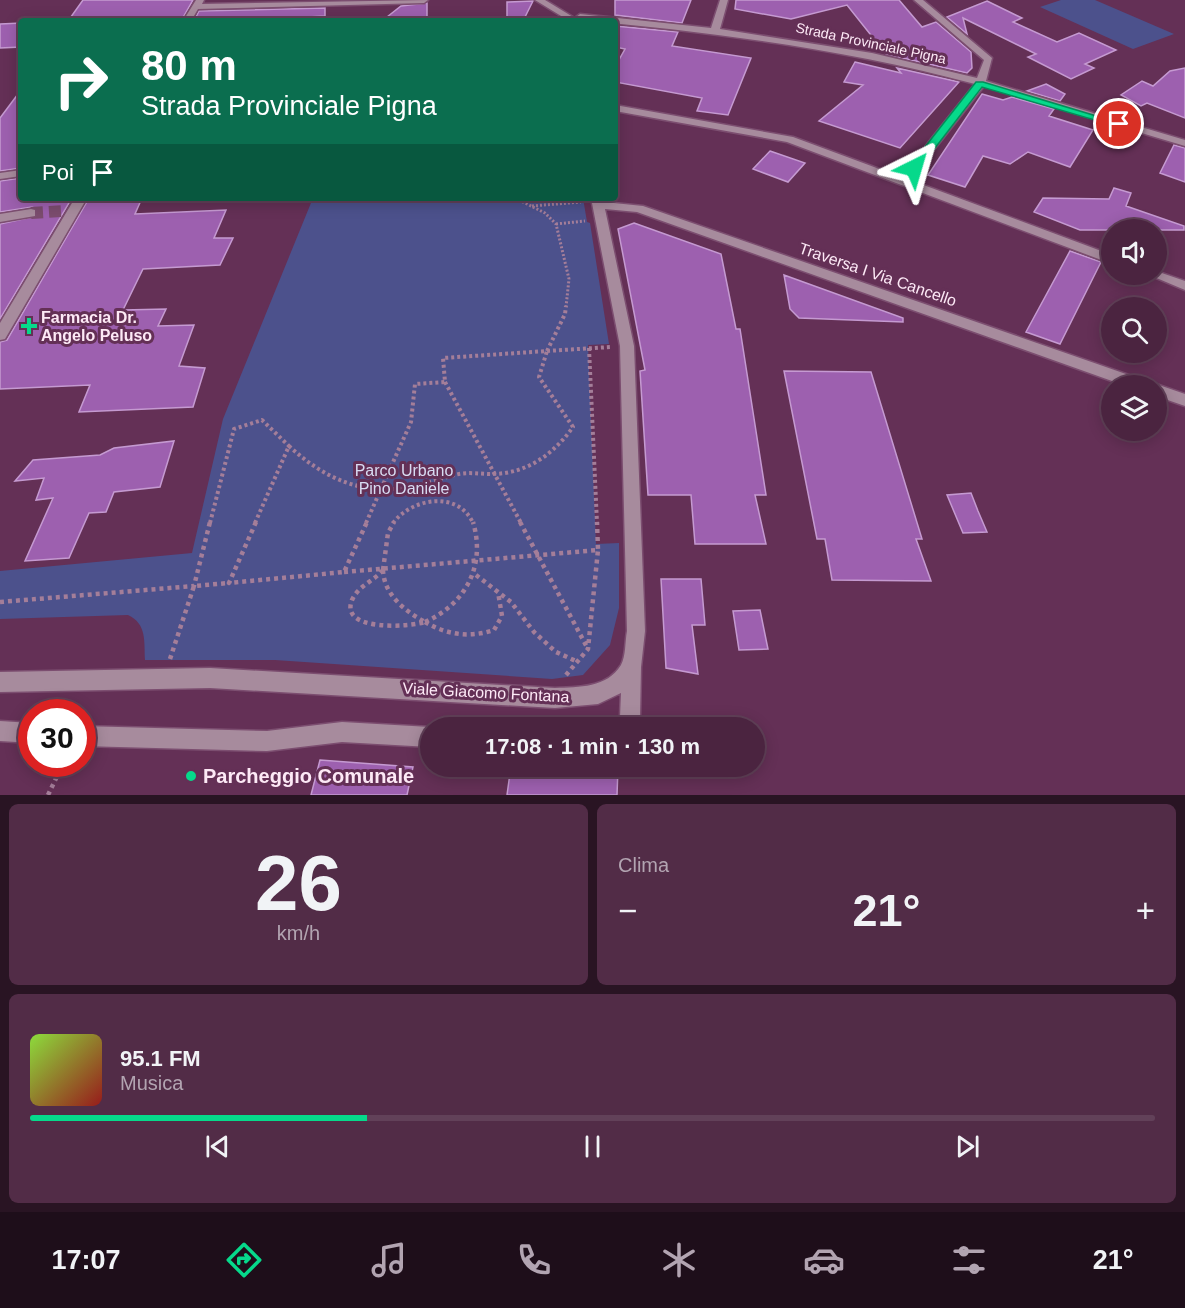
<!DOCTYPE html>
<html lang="it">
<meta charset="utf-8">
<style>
body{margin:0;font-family:Arial,sans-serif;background:#522c47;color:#f1f3f6;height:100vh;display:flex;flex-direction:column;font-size:22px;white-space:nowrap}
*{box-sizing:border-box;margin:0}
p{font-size:20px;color:#b2a4b1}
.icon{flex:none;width:33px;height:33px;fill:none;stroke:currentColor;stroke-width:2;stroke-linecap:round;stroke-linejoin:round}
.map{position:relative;height:795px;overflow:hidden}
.details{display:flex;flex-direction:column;gap:9px;padding:9px;background:#291423;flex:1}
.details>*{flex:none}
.top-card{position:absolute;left:18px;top:18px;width:600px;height:183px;border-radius:6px;box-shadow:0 3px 15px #0003,0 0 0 2px #624159;background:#0b6e4f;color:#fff;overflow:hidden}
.fabs{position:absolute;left:1101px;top:219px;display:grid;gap:12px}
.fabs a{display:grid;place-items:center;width:66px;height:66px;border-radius:50%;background:#4b2440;box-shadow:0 3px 15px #0003,0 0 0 2px #624159;font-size:30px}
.speed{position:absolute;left:18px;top:699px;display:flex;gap:12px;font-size:30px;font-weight:700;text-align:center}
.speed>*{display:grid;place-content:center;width:78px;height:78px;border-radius:50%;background:#4b2440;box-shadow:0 3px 15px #0003,0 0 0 2px #624159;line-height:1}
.speed .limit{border:9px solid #d22;background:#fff;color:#111}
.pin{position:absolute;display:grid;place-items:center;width:51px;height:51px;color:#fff;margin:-26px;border:3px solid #fff;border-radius:50%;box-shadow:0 2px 6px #0007}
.me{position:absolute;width:66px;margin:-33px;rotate:40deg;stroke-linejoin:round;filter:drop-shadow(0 0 4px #0008)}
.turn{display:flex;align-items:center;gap:21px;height:126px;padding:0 24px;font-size:27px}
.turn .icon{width:78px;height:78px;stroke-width:2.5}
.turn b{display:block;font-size:42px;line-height:51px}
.then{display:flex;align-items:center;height:57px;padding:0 24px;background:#0003;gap:12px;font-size:22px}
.big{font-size:45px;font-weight:700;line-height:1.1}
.details .card{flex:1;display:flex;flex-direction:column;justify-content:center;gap:9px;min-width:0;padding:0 21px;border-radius:9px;background:#522c47}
.details .dial{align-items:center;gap:0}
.dial b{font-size:78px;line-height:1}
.song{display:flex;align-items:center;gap:18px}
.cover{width:72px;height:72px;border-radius:9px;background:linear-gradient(135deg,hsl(90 70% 55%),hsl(0 70% 35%))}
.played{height:6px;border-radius:3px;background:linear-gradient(90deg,#06d98b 30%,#624159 30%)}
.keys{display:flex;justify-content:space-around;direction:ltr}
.heat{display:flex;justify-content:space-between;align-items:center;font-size:33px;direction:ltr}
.details .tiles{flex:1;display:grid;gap:9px;grid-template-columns:1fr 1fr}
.card:last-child{grid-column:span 2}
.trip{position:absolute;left:420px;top:717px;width:345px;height:60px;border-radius:30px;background:#4b2440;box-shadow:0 3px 15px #0003,0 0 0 2px #624159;font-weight:700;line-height:60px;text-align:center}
.dock{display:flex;height:96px;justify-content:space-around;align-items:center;background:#1e0e1a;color:#b2a4b1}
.dock .icon{width:42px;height:42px}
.dock .selected{color:#06d98b}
.dock b{font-size:27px;color:#f1f3f6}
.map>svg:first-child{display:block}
.green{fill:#4c518c}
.building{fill:#9d60af;stroke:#c59ad1;stroke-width:1.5}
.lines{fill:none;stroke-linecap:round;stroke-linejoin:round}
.minor-tunnel{stroke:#7b4c6e;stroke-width:12;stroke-dasharray:12 6;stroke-linecap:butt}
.minor-casing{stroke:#7c4e70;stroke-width:3}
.path-far2{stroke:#a47e99;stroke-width:3;stroke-dasharray:2 2;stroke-linecap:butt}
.path-far1{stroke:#a47e99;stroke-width:4;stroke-dasharray:3 3;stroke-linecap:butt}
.path{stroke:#a47e99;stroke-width:4.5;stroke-dasharray:4 4;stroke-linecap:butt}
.minor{fill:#a78b9d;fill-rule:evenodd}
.route{fill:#06d98b;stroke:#048d5a;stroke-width:1.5}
.poi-dot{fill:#06d98b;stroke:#643056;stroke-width:2}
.labels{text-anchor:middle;stroke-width:6;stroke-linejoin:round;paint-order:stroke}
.far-street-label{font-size:14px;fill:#fde9f6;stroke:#643056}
.street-label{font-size:16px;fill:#fde9f6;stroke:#643056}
.poi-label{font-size:16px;font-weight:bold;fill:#fde9f6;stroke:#643056;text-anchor:start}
.park-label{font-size:16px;fill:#d8dcf3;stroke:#643056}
.near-poi-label{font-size:20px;font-weight:bold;fill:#fde9f6;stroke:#643056;text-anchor:start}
</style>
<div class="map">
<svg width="1185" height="795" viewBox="0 0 1185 795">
<rect width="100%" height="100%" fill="#643056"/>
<path class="green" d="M1061 0H1095L1174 34 1133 49 1040 7Z
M313 198H583L587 222 590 223 609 344 588 345 596 544 619 543V608L610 645 583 675 552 679 275 660H145C144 641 147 624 128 615L0 619V571L192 553 223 419Z"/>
<path class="building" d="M83 0H193L181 21H68Z
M615 0H691L682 23 615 15Z
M736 0H899L922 27 936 22 971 52 972 68 967 73 886 54 847 5 791 19 735 9Z
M533 1 523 21H507V2Z
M987 1 1022 18 1013 22 1057 42 1079 33 1116 50 1085 64 1094 68 1071 79 1028 57 1036 54 963 18 967 34 947 17Z
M427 3V21H382L401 6Z
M325 8V16L273 19 272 21H194L199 11Z
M21 23V47L0 48V24Z
M615 26 678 32 672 46 751 58 728 115 697 111 702 98 615 82V67L625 49 615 47Z
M855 62 901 73 897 68 959 82 900 148 819 121 863 85 844 82Z
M1185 68V118L1147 103 1141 106 1121 95 1142 81 1153 86 1170 71Z
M1046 84 1065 94 1060 101 1027 91Z
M21 90V168L0 171V118Z
M982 94 1003 100 1012 97 1054 109 1049 116 1093 130 1070 167 1028 152 1010 164 983 156 965 187 928 175Z
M1174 145 1185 148V182L1160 173Z
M770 151 805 163 788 182 753 169Z
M21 178V198H72L0 319V224L37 216V209L32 207 0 212V181Z
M1114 188 1131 193 1126 206 1184 226V230H1080L1034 212 1043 198 1109 199Z
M89 198H142L135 214 226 210 214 238H233L220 265 143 269 123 310 166 309 158 326 194 325 179 366 205 368 193 407 79 412 90 385 0 389V342L7 340Z
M634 223 721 254 736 329H740L766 495H755L766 544H695L691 495H648L640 371 645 370 618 229Z
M1070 251 1101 262 1060 344 1026 332Z
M784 275 903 318V322L799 318 790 309Z
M784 371 871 372 922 539H916L931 581 832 580 825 539H817Z
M174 441 160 487 114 492 106 512 89 513 69 558 25 561 53 498 36 500 44 478 15 481 33 460 100 455 114 448Z
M971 493 978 511 987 532 963 533 947 495Z
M661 579H701L705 625H692L698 674 666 668Z
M760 610 768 649 739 650 733 611Z
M320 760 413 767 407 795H311Z
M511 766 618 768 617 795H507Z"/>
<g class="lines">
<path class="minor-tunnel" d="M31 213 63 211"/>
<defs>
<path id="minor" d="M196 0H204L202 4 428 0 424 3 198 9 191 21H183Z
M535 0H545L573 17 566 19Z
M720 0H728L720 29 872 53 977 78 984 60 914 0H923L992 58 986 81 1185 140V146L984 86 910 180 1112 255V264L787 142 615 111V105L793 137 901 177 975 84C845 49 711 32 580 20L576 17 580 14 711 28Z
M21 170V176L0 179V173Z
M75 198H87L5 339 0 340V323Z
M591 198H603L604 202 643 206 1149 382 1151 386H1126L637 212 605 209 634 346 645 631 641 667 640 717 636 728H616L620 717 621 693 598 704 555 708 210 688 0 692V672L210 668 555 688C579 687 607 688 621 665 626 656 625 641 627 631L620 346Z
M31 209 35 210V216L0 222V214Z
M1156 271 1185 281V290L1147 274H1156Z
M1156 384 1185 394V406L1156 396V386H1152Z
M0 721 32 723V743L0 741Z
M342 722 430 727 432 728 430 747 342 742 267 751 82 746V726L267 731Z"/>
</defs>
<use href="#minor" class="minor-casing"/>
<path class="path-far2" d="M515 198 545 213 556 224 569 279 566 307
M532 206 581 202
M556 224 585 221"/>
<path class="path-far1" d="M589 348 597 523
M547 351 565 314 566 306
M547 351 610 347
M445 382 521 523
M381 489C408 491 433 480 459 474 470 472 480 474 491 474 526 474 553 455 573 427L539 377 547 351
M381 489 411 422 415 384 445 382 443 358 547 351
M210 523 234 429 262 420 289 446
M255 523 289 446C315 470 345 488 381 489
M366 523 381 489
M393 523C412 498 458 490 473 523"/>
<path class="path" d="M256 522 229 583 344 572 367 522
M520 522 588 649
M383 570C384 595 405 611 425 622
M383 570C374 581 358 586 352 600 339 632 410 627 425 622
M383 570 388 533 394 522
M344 572 598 550 597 522
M476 575 511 602 534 632 556 652 578 662
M0 602 194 586 210 522
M425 622C447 635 470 638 494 630L502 616 498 592
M425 622C466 604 486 565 473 522
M170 659 194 586 229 583
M566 675 588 649 598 550
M48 795 63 764"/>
<use href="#minor" class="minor"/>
</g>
<path class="route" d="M976 82H983L1123 124 1115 126 982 87 918 170H910V166Z"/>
<g class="poi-dot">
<path d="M26 317h6v6h6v6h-6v6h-6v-6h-6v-6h6z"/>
<circle cx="191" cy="776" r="6"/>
</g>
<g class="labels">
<g class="far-street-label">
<text transform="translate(871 43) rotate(12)" y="5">Strada Provinciale Pigna</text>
</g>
<g class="street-label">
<text transform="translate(878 274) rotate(19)" y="6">Traversa I Via Cancello</text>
<text transform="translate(486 692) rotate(3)" y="6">Viale Giacomo Fontana</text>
</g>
<g class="poi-label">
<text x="41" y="323">Farmacia Dr.<tspan x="41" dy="18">Angelo Peluso</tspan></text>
</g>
<g class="park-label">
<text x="404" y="476">Parco Urbano<tspan x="404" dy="18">Pino Daniele</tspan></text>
</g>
<g class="near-poi-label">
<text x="203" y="783">Parcheggio Comunale</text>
</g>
</g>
</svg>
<div class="fabs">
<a><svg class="icon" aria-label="sound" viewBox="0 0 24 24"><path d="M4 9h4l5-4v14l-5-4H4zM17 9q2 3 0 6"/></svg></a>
<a><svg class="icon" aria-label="search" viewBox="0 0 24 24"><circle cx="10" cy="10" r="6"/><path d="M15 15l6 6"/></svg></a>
<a><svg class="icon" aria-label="layers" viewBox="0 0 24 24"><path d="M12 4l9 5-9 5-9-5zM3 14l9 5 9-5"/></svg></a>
</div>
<div class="speed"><div class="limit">30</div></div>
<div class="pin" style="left:1119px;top:124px;background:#d93025"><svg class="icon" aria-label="arrive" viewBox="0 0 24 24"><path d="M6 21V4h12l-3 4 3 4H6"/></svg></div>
<svg class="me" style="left:914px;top:168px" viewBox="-20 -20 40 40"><path d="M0-17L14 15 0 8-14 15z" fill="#06d98b" stroke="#fff" stroke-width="4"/></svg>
<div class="trip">17:08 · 1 min · 130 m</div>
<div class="top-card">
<div class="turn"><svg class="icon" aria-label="right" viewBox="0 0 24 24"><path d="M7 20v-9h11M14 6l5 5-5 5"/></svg><div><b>80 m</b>Strada Provinciale Pigna</div></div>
<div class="then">Poi<svg class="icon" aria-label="arrive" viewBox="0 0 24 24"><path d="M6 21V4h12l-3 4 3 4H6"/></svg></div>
</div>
</div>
<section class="details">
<div class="tiles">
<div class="card dial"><b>26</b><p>km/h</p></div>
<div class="card"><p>Clima</p>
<div class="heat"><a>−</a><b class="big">21°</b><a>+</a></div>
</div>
<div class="card">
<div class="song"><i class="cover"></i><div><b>95.1 FM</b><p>Musica</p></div></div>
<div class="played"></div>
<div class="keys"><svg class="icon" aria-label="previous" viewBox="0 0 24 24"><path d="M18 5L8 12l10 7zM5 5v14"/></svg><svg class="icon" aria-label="pause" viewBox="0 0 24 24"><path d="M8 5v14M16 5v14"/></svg><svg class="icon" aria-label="next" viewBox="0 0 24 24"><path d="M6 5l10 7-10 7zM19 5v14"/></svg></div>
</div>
</div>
</section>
<nav class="dock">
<b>17:07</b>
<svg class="icon selected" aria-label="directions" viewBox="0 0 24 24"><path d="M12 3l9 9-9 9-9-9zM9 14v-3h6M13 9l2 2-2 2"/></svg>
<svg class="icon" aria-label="music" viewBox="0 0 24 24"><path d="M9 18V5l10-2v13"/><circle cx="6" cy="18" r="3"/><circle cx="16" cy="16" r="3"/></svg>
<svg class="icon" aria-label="phone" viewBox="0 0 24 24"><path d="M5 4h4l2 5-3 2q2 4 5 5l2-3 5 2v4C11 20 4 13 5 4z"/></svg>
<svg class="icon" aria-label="climate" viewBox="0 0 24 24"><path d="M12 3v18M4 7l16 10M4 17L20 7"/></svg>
<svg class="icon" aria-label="car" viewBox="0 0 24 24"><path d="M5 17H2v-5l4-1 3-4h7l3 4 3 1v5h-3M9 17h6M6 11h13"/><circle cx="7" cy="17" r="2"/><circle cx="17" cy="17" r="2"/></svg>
<svg class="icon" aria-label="filters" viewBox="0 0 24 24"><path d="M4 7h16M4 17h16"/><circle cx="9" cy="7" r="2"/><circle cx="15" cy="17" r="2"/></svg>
<b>21°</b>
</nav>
